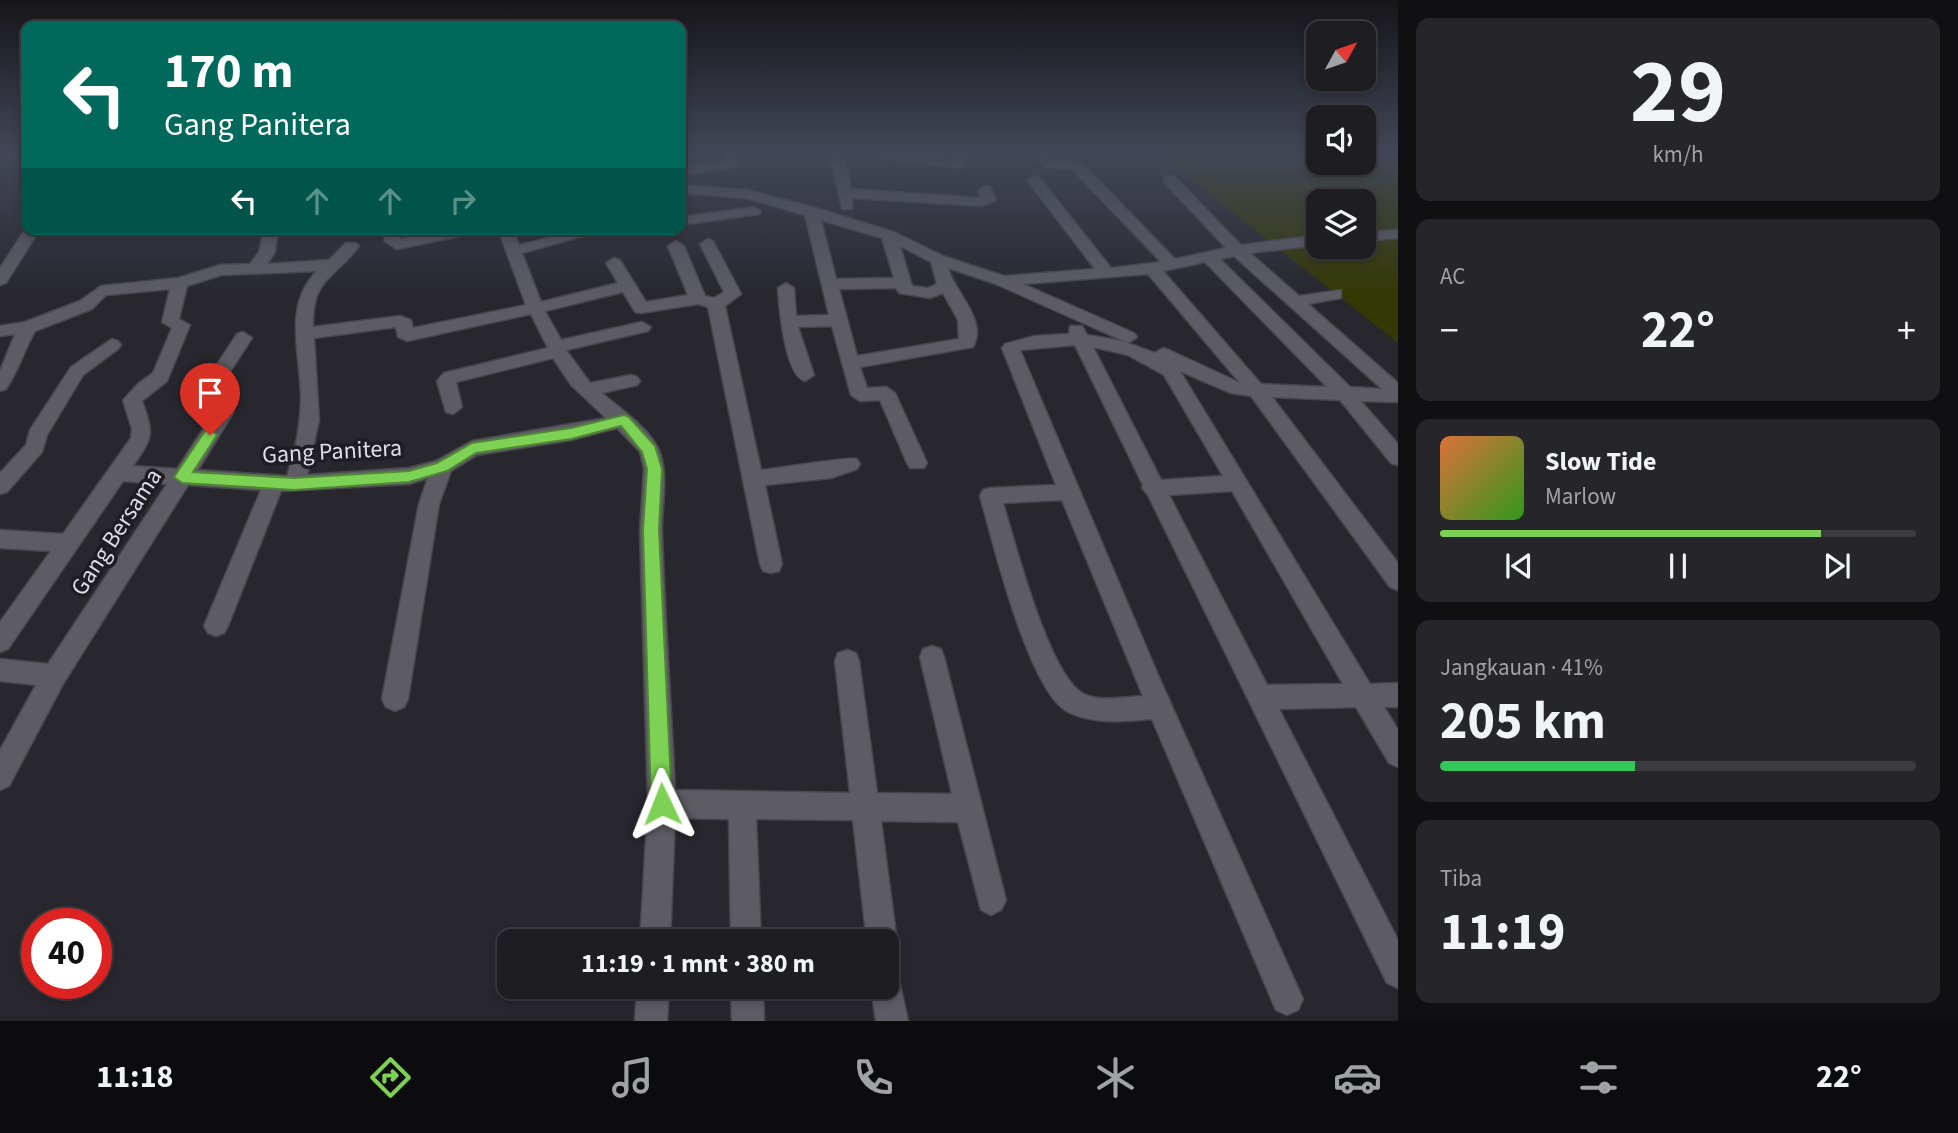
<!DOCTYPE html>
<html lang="id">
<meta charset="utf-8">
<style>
body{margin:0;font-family:"Source Sans 3",sans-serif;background:#26262a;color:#f1f3f6;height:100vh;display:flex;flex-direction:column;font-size:26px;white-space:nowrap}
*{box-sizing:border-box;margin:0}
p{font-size:23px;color:#a1a2a5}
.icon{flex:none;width:38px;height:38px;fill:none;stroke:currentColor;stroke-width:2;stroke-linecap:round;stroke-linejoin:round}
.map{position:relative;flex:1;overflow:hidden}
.details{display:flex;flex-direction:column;gap:18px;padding:18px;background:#101013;width:560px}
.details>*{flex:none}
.guide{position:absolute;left:21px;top:21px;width:665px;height:214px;border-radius:14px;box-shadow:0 4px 10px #0003,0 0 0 2px #3c3b40;background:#00695c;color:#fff;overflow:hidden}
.needle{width:46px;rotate:50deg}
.tools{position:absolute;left:1306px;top:21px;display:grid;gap:14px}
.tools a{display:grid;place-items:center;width:70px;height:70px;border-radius:14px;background:#1e1d22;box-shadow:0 4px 10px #0003,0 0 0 2px #3c3b40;font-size:35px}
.speed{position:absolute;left:21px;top:908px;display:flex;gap:14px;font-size:35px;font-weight:700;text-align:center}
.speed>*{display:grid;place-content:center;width:91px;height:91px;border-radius:50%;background:#1e1d22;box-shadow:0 4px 10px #0003,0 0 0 2px #3c3b40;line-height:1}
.speed .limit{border:10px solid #d22;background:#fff;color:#111}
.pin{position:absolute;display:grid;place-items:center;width:60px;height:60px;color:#fff;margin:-72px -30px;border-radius:50% 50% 50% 0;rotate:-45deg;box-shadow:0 0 7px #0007}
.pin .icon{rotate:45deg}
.me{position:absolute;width:77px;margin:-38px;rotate:358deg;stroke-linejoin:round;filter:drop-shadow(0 0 5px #0008)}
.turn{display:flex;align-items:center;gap:24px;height:147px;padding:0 28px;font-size:32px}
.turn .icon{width:91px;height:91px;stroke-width:2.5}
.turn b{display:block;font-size:49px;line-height:60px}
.lanes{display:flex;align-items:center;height:66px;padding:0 28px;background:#0003;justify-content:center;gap:35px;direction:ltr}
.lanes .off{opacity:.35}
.big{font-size:52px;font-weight:700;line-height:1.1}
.details .card{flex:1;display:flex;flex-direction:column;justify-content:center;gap:10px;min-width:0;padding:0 24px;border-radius:14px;background:#26262a}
.details .dial{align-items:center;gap:0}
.dial b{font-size:91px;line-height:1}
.song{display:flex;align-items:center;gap:21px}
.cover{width:84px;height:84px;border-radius:10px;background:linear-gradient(135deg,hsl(20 70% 55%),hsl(110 70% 35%))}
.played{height:7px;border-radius:4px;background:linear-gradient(90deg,#7dd154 80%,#3c3b40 80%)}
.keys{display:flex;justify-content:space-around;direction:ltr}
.heat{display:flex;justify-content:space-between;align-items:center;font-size:38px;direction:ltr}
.charge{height:10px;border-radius:5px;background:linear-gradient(90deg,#34c759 41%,#3c3b40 0)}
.trip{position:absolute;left:497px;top:929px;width:402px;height:70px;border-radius:14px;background:#1e1d22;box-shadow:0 4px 10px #0003,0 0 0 2px #3c3b40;font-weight:700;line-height:70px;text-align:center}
.tabs{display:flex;height:112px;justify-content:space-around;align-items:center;background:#0c0c0e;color:#a1a2a5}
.tabs .icon{width:49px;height:49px}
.tabs .active{color:#7dd154}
.tabs b{font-size:32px;color:#f1f3f6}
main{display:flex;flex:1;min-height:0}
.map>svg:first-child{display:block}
.green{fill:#343805;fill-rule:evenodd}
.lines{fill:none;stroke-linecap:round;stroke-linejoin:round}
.minor-casing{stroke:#46464b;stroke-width:3}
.minor{fill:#5d5c64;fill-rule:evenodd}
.route{fill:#7dd154;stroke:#518837;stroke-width:2}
.labels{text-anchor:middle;stroke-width:7;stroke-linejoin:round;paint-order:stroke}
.street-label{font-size:24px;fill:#dedee3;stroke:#1e1d24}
</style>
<main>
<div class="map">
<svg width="1398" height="1021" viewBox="0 0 1398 1021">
<rect width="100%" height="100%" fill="#28272e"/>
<path class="green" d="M1156 152H1318V163H1363V152H1398V343ZM1318 201H1363V247H1318Z"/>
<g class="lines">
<defs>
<path id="minor" d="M727 152H741L739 166 681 176V168L727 160Z
M829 152H843L851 189 981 198 978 190 985 186 990 187 996 200 983 206 852 198V209H842Z
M852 152H893L953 159 956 152H970L963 167 958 168 859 156Z
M1029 152H1044L1054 161 1081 162 1175 259 1226 248 1164 182V176H1174L1241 245 1318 235V245L1250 253 1299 296 1341 290V298L1308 304 1398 383V402L1361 401 1398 444V465L1391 463 1340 400 1272 397 1398 563V590L1390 587 1251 396 1231 393 1180 371 1370 684 1398 683V707H1384L1398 730V767L1389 763 1356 707 1279 709 1398 940V988L1387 983 1148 495 1142 488 1143 485 1075 345 1020 350 1158 675 1298 988 1303 999 1298 1010 1287 1015 1276 1010 1152 719C1124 721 1095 725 1068 712 1028 691 993 541 980 496L983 490 990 488 1056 485 1002 348 1005 344 1035 336 1069 334 1070 326H1082L1087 335 1122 341 1155 353 1163 348 1169 350 1240 383 1148 274 1023 284 1134 333 1137 337 1128 343 996 284 948 268C955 293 988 320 973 347L860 367 867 388 886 387 895 393 927 463 924 468H910L907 463 880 400 860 401 851 395 832 326 798 327 814 375 805 381C785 376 779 307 778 288L786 283 794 288 796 316 829 315 805 215 746 198 681 193V185L747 190 816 208 894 232 943 256 1004 276 1095 269 1027 180 1034 176 1039 177 1111 268 1161 262 1072 169 1046 168ZM821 220 882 238 894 278 836 279ZM900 246 931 262 937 284 928 288 912 286ZM1234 256 1382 389 1350 387 1220 259ZM1205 262 1327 387 1261 384 1163 271ZM896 288 899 293 930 298 943 293 958 320 959 339 857 356 839 289ZM1093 347 1128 355 1164 375 1223 476 1161 480ZM1232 491 1343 684 1267 685 1169 495ZM1062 500 1143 696C1125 697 1100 702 1084 694 1049 677 1015 542 1003 503Z
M754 207 761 211 759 214 681 225V217Z
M26 228 40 229 6 283 0 285V268Z
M264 229H278L275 252 267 264 329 260 346 243H356L359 246C334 280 312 277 313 327L400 316 411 320 413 328 526 305 498 229H513L519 245 582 229H608L522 253 541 302 618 283 606 263 614 258 620 260 646 302 688 295 668 246 676 241 684 246 705 296 714 298 724 292 700 244 708 239 713 241 741 294 725 306 761 470C777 469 849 456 857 459L860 464 857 469 831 478 765 485 782 564 779 571 771 573 763 571 760 564 708 307 698 304 641 313 635 312 623 292 545 311 561 340 642 322 651 327 648 331 566 350 590 383 631 375 637 377 640 381 637 385 602 393C621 410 646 425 658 448 670 474 661 506 662 533 665 619 671 705 675 790L850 793 835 661 838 653 847 650 856 653 859 661 877 793 952 794 920 657 923 649 932 646 941 649 944 657 1006 900 1001 910 991 915 981 910 958 822 881 821 897 942 893 953 887 955V942H867L853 820 756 819 761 942H731L729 819 675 818 670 942H640L648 804 640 530 644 469 640 452 617 428 571 440 477 455 451 471 439 504 408 699 404 707 395 711 386 707 382 699 419 504 428 478 409 484 281 491 228 626 224 633 216 636 208 633 204 626 261 490 188 485 63 684 9 786 0 790V750L36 685 0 681V659L48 664 167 484 123 481 8 649 0 652V622L51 551 0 548V530L63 534 131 438 132 429 123 400 139 383 153 373 172 328 162 322 170 289 106 295 92 309 35 331C24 350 19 370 6 389L0 391V371L15 334 0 336V326L25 322 80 301 101 286 178 278 220 265 250 264 259 252ZM317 271C283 305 300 353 301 395 301 423 296 450 287 476L198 470 233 413 231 408 209 404 252 338 243 332 237 334 188 408 190 413 211 417 177 469 133 466C153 437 154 435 142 401L167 381 190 325 179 319 187 286 221 275ZM531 314 548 348 444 373 437 381 446 412 453 414 462 407 456 382 553 358 571 385 606 418 472 441 436 461 409 468 307 475 319 420 314 338 396 327 398 337 407 341Z
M387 229H401L400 239 451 229H483L476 233 397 249 384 241Z
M1398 230V238L1363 241V232Z
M112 339 118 341 121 345 118 349 83 375 47 435 42 452 7 492 0 494V473L26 445 30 430 71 367Z
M887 970 898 975 908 1021H876L871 987H887Z
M637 987H669L667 1021H635Z
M731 987H763L764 1021H732Z"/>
</defs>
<use href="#minor" class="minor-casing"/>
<use href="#minor" class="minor"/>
</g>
<linearGradient id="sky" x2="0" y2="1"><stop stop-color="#161519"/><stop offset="0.52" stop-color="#424757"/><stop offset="1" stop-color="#424757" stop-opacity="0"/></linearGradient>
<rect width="1398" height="295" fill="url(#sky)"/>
<path class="route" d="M624 415 629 417 655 446 662 469 659 530 672 804 669 811 662 814 654 811 651 804 643 530 647 469 642 452 621 426 571 439 476 453 447 471 409 482 294 490 182 483 174 477 205 431 210 429 217 435 193 472 294 478 409 471 437 463 472 443 571 428Z"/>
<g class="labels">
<g class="street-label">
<text transform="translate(332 451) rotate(-3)" y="8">Gang Panitera</text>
<text transform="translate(116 532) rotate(-57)" y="8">Gang Bersama</text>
</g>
</g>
</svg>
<div class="tools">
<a><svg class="needle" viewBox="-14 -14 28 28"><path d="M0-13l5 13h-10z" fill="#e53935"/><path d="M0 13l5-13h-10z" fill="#a1a2a5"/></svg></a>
<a><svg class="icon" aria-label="sound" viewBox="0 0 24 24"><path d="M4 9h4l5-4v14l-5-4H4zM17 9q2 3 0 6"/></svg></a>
<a><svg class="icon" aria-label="layers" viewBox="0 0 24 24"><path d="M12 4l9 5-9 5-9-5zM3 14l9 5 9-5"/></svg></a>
</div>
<div class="speed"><div class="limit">40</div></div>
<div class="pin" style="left:210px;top:435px;background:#d93025"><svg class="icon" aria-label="arrive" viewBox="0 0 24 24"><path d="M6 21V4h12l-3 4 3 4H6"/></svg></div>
<svg class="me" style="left:662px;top:804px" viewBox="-20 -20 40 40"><path d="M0-17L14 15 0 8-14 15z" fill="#7dd154" stroke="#fff" stroke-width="4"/></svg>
<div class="trip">11:19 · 1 mnt · 380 m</div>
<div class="guide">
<div class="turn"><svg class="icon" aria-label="left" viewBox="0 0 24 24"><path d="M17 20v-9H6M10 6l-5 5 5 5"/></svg><div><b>170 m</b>Gang Panitera</div></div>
<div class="lanes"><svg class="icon" aria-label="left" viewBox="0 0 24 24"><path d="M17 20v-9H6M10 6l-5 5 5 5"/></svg><svg class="icon off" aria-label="ahead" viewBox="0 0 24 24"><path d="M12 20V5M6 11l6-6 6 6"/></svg><svg class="icon off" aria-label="ahead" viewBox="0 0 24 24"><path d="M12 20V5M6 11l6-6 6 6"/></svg><svg class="icon off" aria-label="right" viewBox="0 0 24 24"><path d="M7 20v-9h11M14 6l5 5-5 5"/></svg></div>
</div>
</div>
<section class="details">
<div class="card dial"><b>29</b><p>km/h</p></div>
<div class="card"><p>AC</p>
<div class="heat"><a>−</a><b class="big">22°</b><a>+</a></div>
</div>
<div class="card">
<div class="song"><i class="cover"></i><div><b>Slow Tide</b><p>Marlow</p></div></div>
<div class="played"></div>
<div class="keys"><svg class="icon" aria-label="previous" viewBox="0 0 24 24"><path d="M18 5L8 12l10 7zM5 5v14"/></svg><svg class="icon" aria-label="pause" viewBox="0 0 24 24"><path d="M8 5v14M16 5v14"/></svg><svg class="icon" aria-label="next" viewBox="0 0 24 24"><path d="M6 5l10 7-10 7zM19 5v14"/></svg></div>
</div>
<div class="card"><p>Jangkauan · 41%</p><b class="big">205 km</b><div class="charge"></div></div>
<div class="card"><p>Tiba</p><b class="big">11:19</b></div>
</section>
</main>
<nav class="tabs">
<b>11:18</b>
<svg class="icon active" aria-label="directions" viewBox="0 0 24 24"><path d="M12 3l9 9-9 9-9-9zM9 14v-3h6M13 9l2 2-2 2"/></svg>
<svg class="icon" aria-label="music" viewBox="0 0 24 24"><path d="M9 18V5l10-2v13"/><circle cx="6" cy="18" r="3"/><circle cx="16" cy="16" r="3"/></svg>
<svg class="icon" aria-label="phone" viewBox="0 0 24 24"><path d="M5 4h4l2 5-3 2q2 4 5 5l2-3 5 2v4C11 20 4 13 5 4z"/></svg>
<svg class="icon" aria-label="climate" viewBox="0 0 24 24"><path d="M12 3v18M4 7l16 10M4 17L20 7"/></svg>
<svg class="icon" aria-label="car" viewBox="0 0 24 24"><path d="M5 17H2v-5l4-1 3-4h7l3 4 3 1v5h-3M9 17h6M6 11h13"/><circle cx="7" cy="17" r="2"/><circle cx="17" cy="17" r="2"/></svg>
<svg class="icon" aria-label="filters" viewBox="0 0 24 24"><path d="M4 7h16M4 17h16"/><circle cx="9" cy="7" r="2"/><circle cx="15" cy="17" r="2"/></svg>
<b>22°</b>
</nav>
